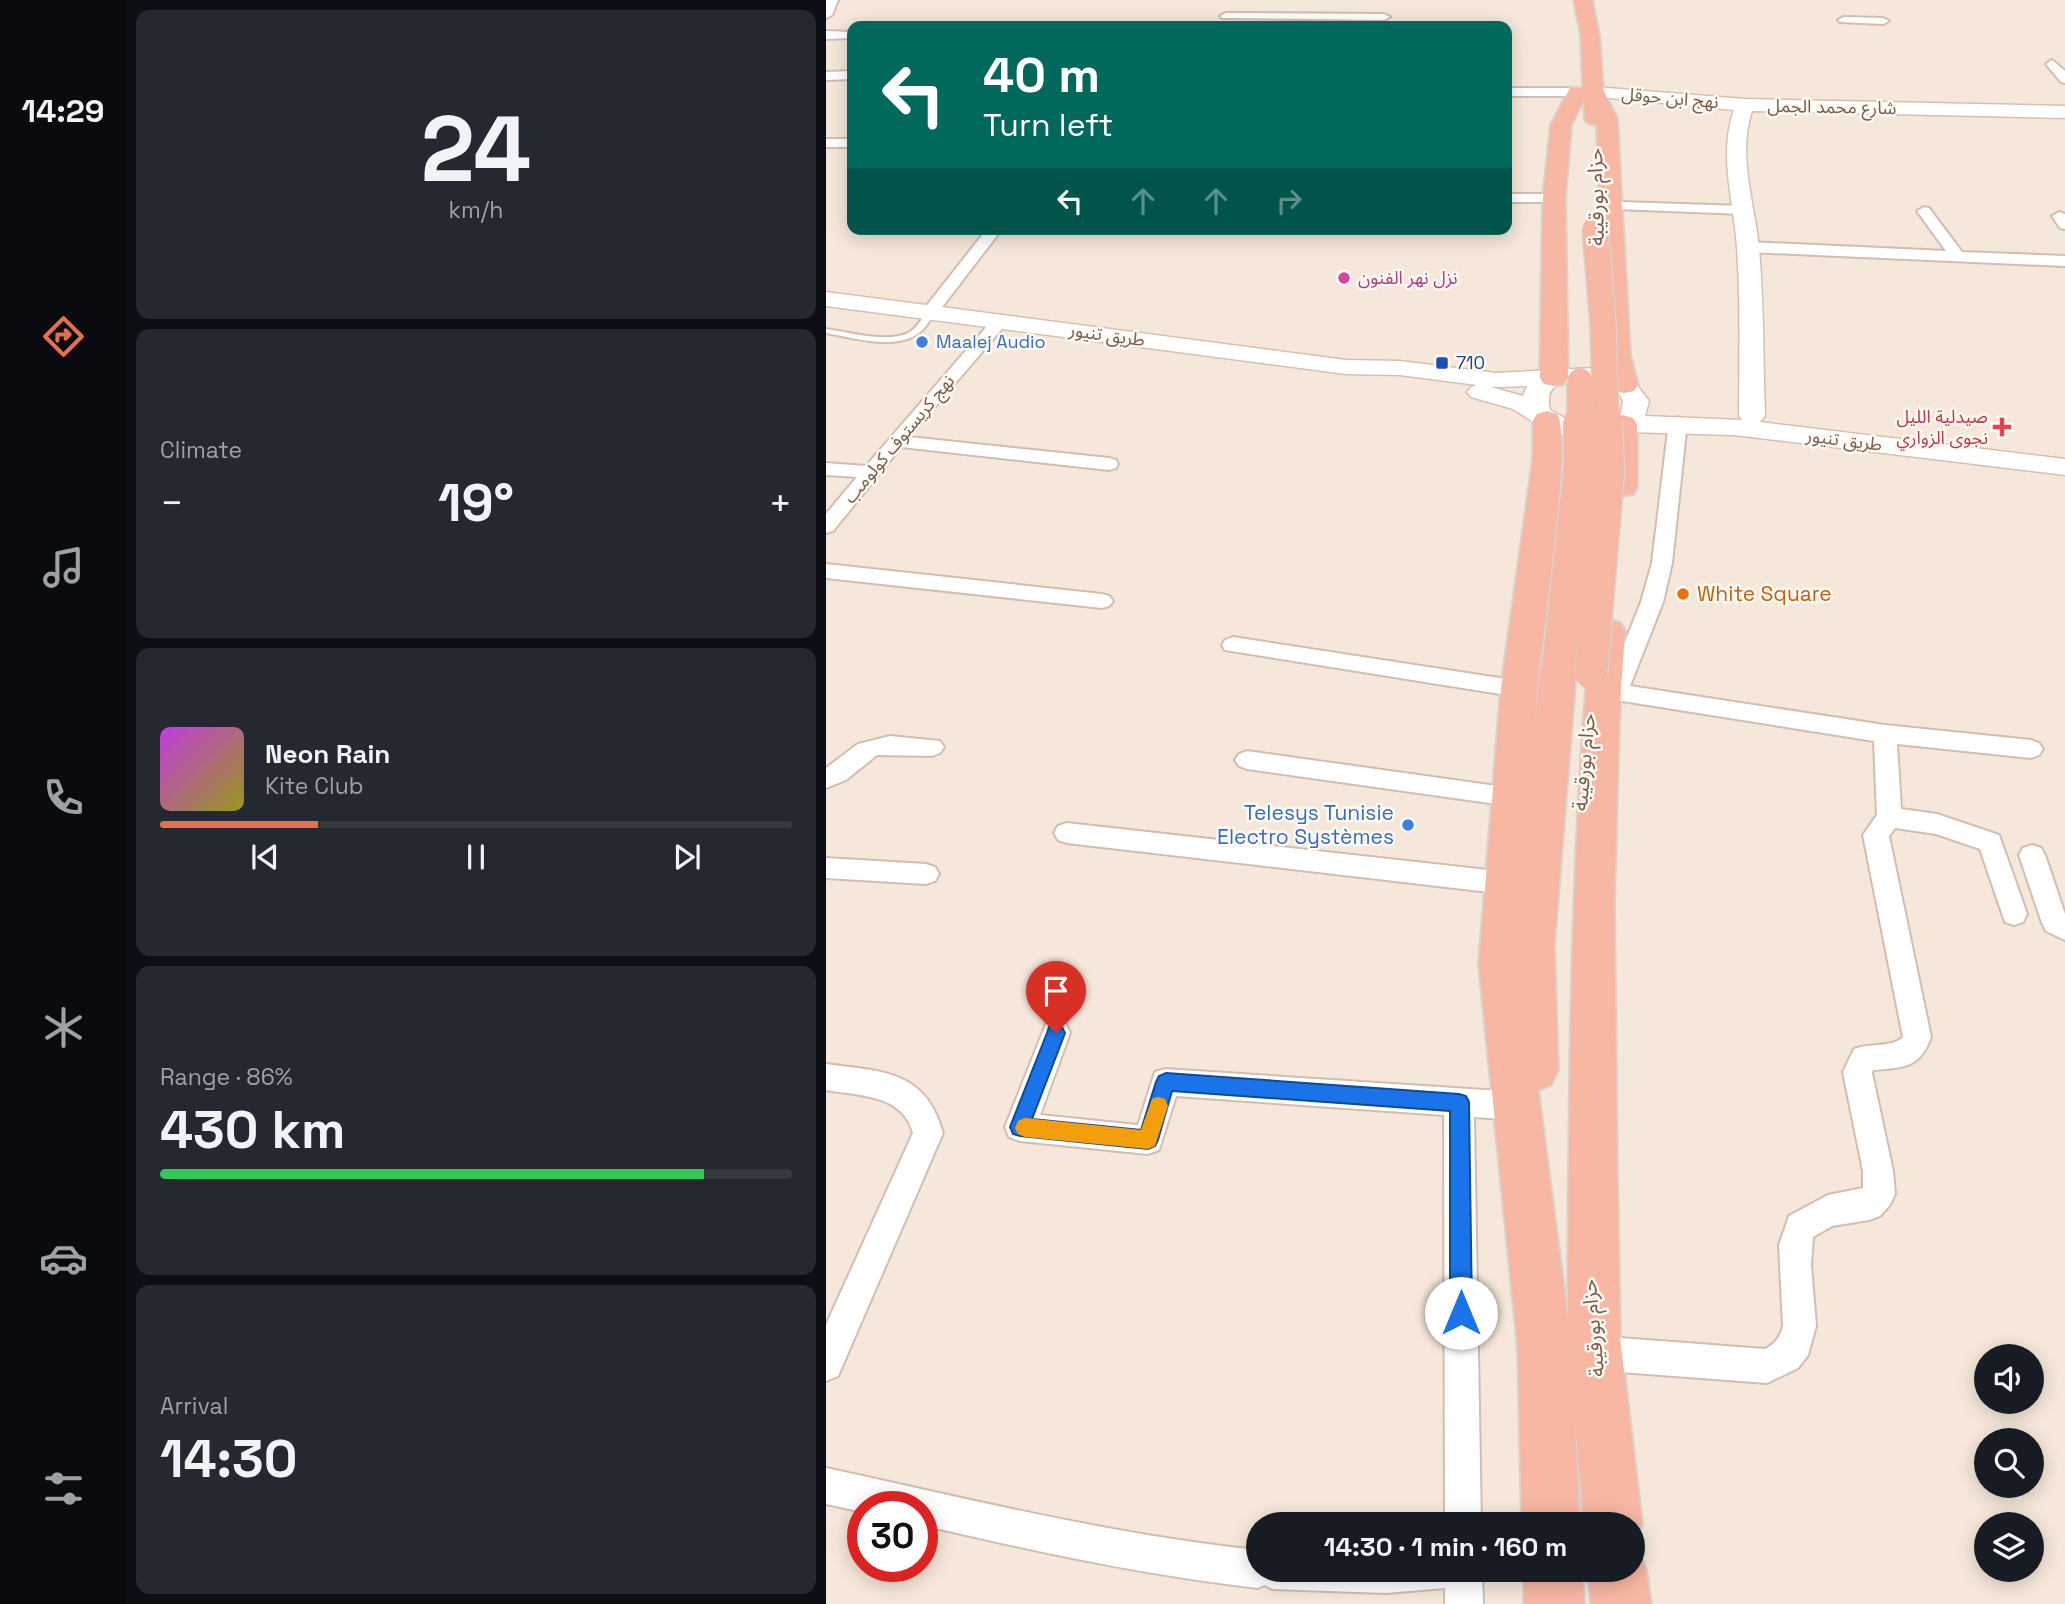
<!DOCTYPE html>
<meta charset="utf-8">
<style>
body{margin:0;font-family:"Space Grotesk","Noto Sans Arabic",sans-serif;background:#242831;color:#f1f3f6;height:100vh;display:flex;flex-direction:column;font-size:26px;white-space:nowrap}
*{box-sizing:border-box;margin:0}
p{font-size:23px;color:#9ea1a6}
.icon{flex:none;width:38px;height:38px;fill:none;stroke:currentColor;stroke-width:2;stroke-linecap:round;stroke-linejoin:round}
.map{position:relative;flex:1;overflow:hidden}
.details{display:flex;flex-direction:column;gap:10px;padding:10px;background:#0d0f14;width:700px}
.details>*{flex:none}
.guide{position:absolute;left:21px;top:21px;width:665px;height:214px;border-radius:14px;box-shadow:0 4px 18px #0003;background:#00695c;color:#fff;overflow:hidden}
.buttons{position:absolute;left:1148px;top:1344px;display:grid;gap:14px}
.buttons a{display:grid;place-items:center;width:70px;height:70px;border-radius:50%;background:#171b24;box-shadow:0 4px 18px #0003;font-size:35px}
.speed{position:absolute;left:21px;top:1491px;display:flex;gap:14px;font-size:35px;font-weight:700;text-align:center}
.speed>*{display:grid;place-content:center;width:91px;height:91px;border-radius:50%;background:#171b24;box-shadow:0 4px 18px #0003;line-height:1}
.speed .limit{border:10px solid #d22;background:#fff;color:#111}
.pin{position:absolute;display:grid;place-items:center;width:60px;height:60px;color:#fff;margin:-72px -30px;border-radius:50% 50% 50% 0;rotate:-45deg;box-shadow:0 0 7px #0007}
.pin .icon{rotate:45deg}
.me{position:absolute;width:77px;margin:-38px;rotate:0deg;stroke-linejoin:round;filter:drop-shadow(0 0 5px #0008)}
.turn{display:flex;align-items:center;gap:24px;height:147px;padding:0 21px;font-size:32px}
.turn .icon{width:91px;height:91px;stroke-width:2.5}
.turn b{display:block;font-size:49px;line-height:60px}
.lanes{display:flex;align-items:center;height:66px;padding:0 21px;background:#0003;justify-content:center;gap:35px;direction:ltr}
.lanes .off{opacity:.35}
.big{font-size:52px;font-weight:800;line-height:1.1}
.details .widget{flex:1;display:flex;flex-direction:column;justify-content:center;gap:10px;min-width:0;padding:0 24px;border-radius:14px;background:#242831}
.details .dial{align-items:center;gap:0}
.dial b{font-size:91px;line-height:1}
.song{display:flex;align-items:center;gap:21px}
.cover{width:84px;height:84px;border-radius:10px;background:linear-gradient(135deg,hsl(290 70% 55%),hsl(60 70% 35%))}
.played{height:7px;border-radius:4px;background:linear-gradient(90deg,#e76f51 25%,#363941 25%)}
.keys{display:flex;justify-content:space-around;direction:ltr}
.heat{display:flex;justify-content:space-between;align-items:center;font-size:38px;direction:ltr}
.charge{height:10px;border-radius:5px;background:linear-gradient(90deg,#34c759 86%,#363941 0)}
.trip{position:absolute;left:420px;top:1512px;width:399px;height:70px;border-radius:35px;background:#171b24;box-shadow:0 4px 18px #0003;font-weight:800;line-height:70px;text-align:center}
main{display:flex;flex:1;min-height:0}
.menu{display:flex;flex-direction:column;width:126px;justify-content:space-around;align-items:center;background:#090b0e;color:#9ea1a6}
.menu .icon{width:49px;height:49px}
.menu .current{color:#e76f51}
.menu b{font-size:32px;color:#f1f3f6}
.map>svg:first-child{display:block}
.residential{fill:#f5e8da;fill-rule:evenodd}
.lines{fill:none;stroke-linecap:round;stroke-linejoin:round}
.lane-casing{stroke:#d1beb0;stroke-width:4}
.street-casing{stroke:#d1beb0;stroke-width:4}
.secondary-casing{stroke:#d6c0b0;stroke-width:3}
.highway-casing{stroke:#dad1cd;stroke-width:4}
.lane{fill:#fff;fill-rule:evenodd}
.street{fill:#fff;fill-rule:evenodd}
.secondary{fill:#fff;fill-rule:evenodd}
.highway{fill:#f7b7a3;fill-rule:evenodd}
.highway-bridge-far1-casing{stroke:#dad1cd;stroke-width:28;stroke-linecap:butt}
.highway-bridge-casing{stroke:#dad1cd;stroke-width:35;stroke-linecap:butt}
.highway-bridge-far1{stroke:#f7b7a3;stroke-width:25}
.highway-bridge{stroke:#f7b7a3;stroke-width:32}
.route{fill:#1a73e8;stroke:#114b97;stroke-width:2}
.slow{fill:#f59e0b}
.hotel-dot{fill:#d1479c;stroke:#fffaf3;stroke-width:2.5}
.shop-dot{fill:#3f7fe0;stroke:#fffaf3;stroke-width:2.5}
.transit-dot{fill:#1a4fb4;stroke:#fffaf3;stroke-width:2.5}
.health-dot{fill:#e0444e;stroke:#fffaf3;stroke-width:2.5}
.food-dot{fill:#e8710a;stroke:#fffaf3;stroke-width:2.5}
.labels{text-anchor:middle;stroke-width:5;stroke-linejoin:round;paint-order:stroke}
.far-street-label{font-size:18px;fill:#7a5c4d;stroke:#fffaf3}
.far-hotel-label{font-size:18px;fill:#b23c85;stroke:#fffaf3;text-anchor:start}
.far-shop-label{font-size:18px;fill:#366cbe;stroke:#fffaf3;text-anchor:start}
.far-transit-label{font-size:18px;fill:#164399;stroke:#fffaf3;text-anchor:start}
.far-health-label{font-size:18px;fill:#be3a42;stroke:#fffaf3;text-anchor:end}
.street-label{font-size:21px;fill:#7a5c4d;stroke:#fffaf3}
.food-label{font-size:21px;fill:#c56008;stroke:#fffaf3;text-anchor:start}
.shop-label{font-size:21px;fill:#366cbe;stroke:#fffaf3;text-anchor:end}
</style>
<main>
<nav class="menu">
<b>14:29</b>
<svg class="icon current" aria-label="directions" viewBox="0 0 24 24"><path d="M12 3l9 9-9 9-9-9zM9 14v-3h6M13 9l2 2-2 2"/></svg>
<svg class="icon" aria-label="music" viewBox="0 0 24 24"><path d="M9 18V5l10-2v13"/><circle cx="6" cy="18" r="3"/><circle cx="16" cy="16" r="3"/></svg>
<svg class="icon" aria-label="phone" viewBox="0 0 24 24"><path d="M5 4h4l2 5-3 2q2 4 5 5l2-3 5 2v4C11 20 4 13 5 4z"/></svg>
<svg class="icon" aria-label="climate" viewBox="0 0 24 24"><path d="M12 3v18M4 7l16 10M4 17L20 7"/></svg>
<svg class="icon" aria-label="car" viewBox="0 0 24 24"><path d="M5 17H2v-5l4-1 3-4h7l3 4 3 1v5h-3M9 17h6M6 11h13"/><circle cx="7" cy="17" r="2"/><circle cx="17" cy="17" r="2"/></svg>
<svg class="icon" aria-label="filters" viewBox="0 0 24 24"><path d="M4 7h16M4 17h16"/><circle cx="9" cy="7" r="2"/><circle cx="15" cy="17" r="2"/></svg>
</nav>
<section class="details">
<div class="widget dial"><b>24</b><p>km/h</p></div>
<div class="widget"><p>Climate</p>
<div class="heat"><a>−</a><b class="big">19°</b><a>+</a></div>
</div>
<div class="widget">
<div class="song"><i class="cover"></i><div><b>Neon Rain</b><p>Kite Club</p></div></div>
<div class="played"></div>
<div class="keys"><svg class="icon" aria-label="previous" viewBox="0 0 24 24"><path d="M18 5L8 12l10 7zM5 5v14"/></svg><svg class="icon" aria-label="pause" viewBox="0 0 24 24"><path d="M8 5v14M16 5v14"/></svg><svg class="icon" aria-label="next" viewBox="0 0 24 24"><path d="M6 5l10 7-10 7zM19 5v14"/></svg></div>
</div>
<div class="widget"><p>Range · 86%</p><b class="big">430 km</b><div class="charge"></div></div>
<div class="widget"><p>Arrival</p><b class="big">14:30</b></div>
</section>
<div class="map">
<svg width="1239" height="1604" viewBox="0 0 1239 1604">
<rect width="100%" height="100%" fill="#fdf6ec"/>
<path class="residential" d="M0 0H1239V1604H0ZM26 26H681V229H26ZM1160 1356H1206V1402H1160ZM1160 1440H1206V1486H1160ZM37 1507H96V1566H37ZM432 1524H807V1570H432ZM1160 1524H1206V1570H1160Z"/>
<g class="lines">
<defs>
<path id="lane" d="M101 310 108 312C106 317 103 322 100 326 78 354 29 338 0 333V329C23 332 63 344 84 332 92 327 96 318 101 310Z"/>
<path id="street" d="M0 0H12L6 15 0 18Z
M400 13 558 14 564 17 558 20 396 18 394 16Z
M1018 17 1057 18 1063 21 1057 24 1014 22 1012 20Z
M0 31 26 32V38L0 39Z
M1226 60 1239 71V83L1235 82 1220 64Z
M26 71V79L0 80V72Z
M681 88H751L757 92 751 96H681Z
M0 139H26V147H0Z
M681 194H728L735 198 728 202H681Z
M795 202 917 206 924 210 917 214 790 209 788 206Z
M1098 207 1103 208 1136 252 1239 256V266L922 252 914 247 922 242 1120 251 1091 211Z
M1233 212 1239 214V229L1234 228 1226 216Z
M161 229H176L110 315H98L96 312 98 309Z
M175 315 181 317 183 320 181 323 83 437 283 458 290 460 292 464 290 468 283 470 75 447 7 531 0 533V514L31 477 0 475V463L40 466 169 317Z
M852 417 861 422 846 563 837 602 804 686 1059 725 1205 740 1213 743 1217 749 1213 755 1205 758 1071 744 1075 809 1111 814 1173 835 1201 914 1197 922 1188 925 1179 922 1154 849 1110 834 1069 828 1063 836 1105 1037C1094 1068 1077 1068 1047 1070L1046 1073 1067 1171 1069 1194 1064 1205 1054 1216 1043 1220 1006 1226 987 1237 985 1265 990 1326 982 1355 972 1368 941 1383 768 1370 756 1365 751 1353 756 1341 768 1336 939 1349C950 1343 954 1337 957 1326L953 1245 963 1216 1002 1195 1037 1188V1171L1017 1072 1028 1049C1042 1043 1066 1048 1077 1037L1037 835 1051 815 1048 741 790 700 769 695 766 689 769 683 783 682 815 602 826 563 843 422Z
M0 564 276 594 283 596 287 601 283 606 276 608 0 578Z
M407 637 693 681 701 683 704 689 701 695 693 697 399 650 396 645 399 640Z
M64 736 114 741 118 747 114 753 106 756 51 755 20 780 0 788V768L32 744Z
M421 751 685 788 694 790 697 797 694 804 685 806 421 769 413 766 409 760 413 754Z
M241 823 680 872 689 876 693 883 689 890 680 894 241 843 232 840 228 833 232 826Z
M1206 845 1215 848 1219 855 1239 914V940L1220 931 1216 923 1193 855 1197 848Z
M0 858 100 864 109 867 113 874 109 881 100 884 0 878Z
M230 1020 240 1024 244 1033 214 1115 312 1125 329 1072 339 1069 690 1092 700 1096 705 1106 700 1116 690 1120 648 1117 655 1524H619L618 1115 350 1096 333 1150 322 1154 194 1141 183 1137 179 1127 220 1024Z
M0 1064C56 1072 99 1069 117 1133L12 1376 0 1381V1325L87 1133C77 1094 33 1096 0 1090Z
M0 1468C143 1499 286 1535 432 1550V1570H656L657 1604H619V1588L560 1593 447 1589 438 1585 432 1588C318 1575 208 1551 96 1525V1507H37V1512L0 1504Z"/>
<path id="secondary" d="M769 87 919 99 1239 106V118L926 111C911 156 929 203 933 249 938 305 937 360 939 416L934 422 1239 459V475L908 435 801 432 776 438H752L723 432 687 409 645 397 641 392 645 387 651 385 574 375 520 374 0 306V292L520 360 574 361 670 373 769 368 807 380 823 401 819 416 916 420 913 416C913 360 915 304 911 248 908 202 892 155 908 110L763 96 760 92 763 88ZM753 381C770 383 790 384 797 401L795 413C774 430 745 424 724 410 719 385 732 383 753 381ZM665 387H670L701 386 697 396Z"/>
<path id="highway" d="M748 0H766L773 35 777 89 791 119 804 355 812 385 808 391 798 393 788 391 784 385 778 355 771 125 762 123 759 119 758 99 745 125 739 198 742 378 738 384 728 386 718 384 714 378 717 198 725 125 744 88H757L755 35Z
M721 411 731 414C747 436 715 648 711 689L709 725 714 670 720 661 732 658 744 661 750 670 728 945 732 1070 725 1085 712 1090 742 1320C743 1090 744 861 765 631L770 623 782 619 794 623 799 631 793 721 788 901 791 1172 794 1337 816 1524 807 1545V1524H758L748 1410 754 1524H696L692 1348 653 964 675 689 707 459V420L711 414Z
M797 415 807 418 811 424V487L807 494 796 496 785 494 781 487 783 424 787 418Z
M807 1547 812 1549 820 1570 825 1604H765L762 1570H807Z
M698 1570H756L758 1604H698Z"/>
</defs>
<use href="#lane" class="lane-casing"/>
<use href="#street" class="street-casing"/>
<use href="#secondary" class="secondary-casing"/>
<use href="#highway" class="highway-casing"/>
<use href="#lane" class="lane"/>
<use href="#street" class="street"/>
<use href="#secondary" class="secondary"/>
<use href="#highway" class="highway"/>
<defs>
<path id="highway-bridge-far1" d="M769 229 777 324 780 423
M754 381V423"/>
<path id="highway-bridge" d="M732 670 754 469V421
M765 673 782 472 780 421"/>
</defs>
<use href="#highway-bridge-far1" class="highway-bridge-far1-casing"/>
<use href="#highway-bridge" class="highway-bridge-casing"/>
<use href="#highway-bridge-far1" class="highway-bridge-far1"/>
<use href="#highway-bridge" class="highway-bridge"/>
</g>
<path class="route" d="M230 1025 236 1027 239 1033 206 1119 315 1130 330 1082 333 1076 340 1073 633 1094 640 1096 643 1102 646 1313 643 1321 635 1324 627 1321 624 1313V1111L346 1091 332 1140 329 1146 322 1149 194 1136 187 1134 184 1127 221 1033 223 1027Z"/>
<path class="slow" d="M332 1097 339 1099 342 1106 329 1146 322 1149 199 1137 192 1134 189 1128 192 1121 199 1118 315 1130 326 1099Z"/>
<circle class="hotel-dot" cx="518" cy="278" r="7"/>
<g class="shop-dot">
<circle cx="96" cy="342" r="7"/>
<circle cx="582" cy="825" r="7"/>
</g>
<rect class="transit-dot" x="609" y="356" width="14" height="14" rx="3.5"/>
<path class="health-dot" d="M1172.5 416.5h7v7h7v7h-7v7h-7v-7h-7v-7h7z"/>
<circle class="food-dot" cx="857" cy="594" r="7"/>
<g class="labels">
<g class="far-street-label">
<text transform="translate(844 98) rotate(5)" y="6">نهج ابن حوقل</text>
<text transform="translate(1006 107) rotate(1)" y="6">شارع محمد الجمل</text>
<text transform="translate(281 335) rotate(8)" y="6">طريق تنيور</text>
<text transform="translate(73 439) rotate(-50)" y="6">نهج كريستوف كولومب</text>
<text transform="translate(1018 440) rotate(7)" y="6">طريق تنيور</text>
</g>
<g class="far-hotel-label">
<text x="532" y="284">نزل نهر الفنون</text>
</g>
<g class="far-shop-label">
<text x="110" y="348">Maalej Audio</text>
</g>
<g class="far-transit-label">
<text x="630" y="369">710</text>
</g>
<g class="far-health-label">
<text x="1162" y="423">صيدلية الليل<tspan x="1162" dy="21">نجوى الزواري</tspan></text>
</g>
<g class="street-label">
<text transform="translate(770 197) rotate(-91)" y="7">حزام بورقيبة</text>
<text transform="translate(758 762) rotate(-85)" y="7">حزام بورقيبة</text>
<text transform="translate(767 1328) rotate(-95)" y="7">حزام بورقيبة</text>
</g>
<g class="food-label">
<text x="871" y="601">White Square</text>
</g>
<g class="shop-label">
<text x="568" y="820">Telesys Tunisie<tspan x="568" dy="24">Electro Systèmes</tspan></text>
</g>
</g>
</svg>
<div class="buttons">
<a><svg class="icon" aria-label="sound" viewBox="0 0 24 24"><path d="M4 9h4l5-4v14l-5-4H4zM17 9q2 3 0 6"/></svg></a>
<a><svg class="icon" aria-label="search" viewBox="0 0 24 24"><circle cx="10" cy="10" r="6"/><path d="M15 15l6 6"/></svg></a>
<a><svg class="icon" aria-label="layers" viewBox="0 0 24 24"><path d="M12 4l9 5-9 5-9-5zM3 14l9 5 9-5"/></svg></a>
</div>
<div class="speed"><div class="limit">30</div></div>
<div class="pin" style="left:230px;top:1033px;background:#d93025"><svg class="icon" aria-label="arrive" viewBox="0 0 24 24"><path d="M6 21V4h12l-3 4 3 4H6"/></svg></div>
<svg class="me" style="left:635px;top:1313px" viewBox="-20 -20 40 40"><circle r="19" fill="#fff"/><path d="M0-13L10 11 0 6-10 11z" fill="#1a73e8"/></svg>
<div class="trip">14:30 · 1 min · 160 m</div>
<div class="guide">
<div class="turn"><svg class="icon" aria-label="left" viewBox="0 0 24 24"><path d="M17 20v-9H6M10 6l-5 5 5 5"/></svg><div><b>40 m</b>Turn left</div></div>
<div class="lanes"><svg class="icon" aria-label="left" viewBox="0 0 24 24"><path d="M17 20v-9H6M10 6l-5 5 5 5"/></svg><svg class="icon off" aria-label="ahead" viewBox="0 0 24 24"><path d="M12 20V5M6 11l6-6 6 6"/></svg><svg class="icon off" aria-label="ahead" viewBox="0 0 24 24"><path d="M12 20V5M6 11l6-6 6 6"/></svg><svg class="icon off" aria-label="right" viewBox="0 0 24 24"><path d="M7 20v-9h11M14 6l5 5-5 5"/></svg></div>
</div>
</div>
</main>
